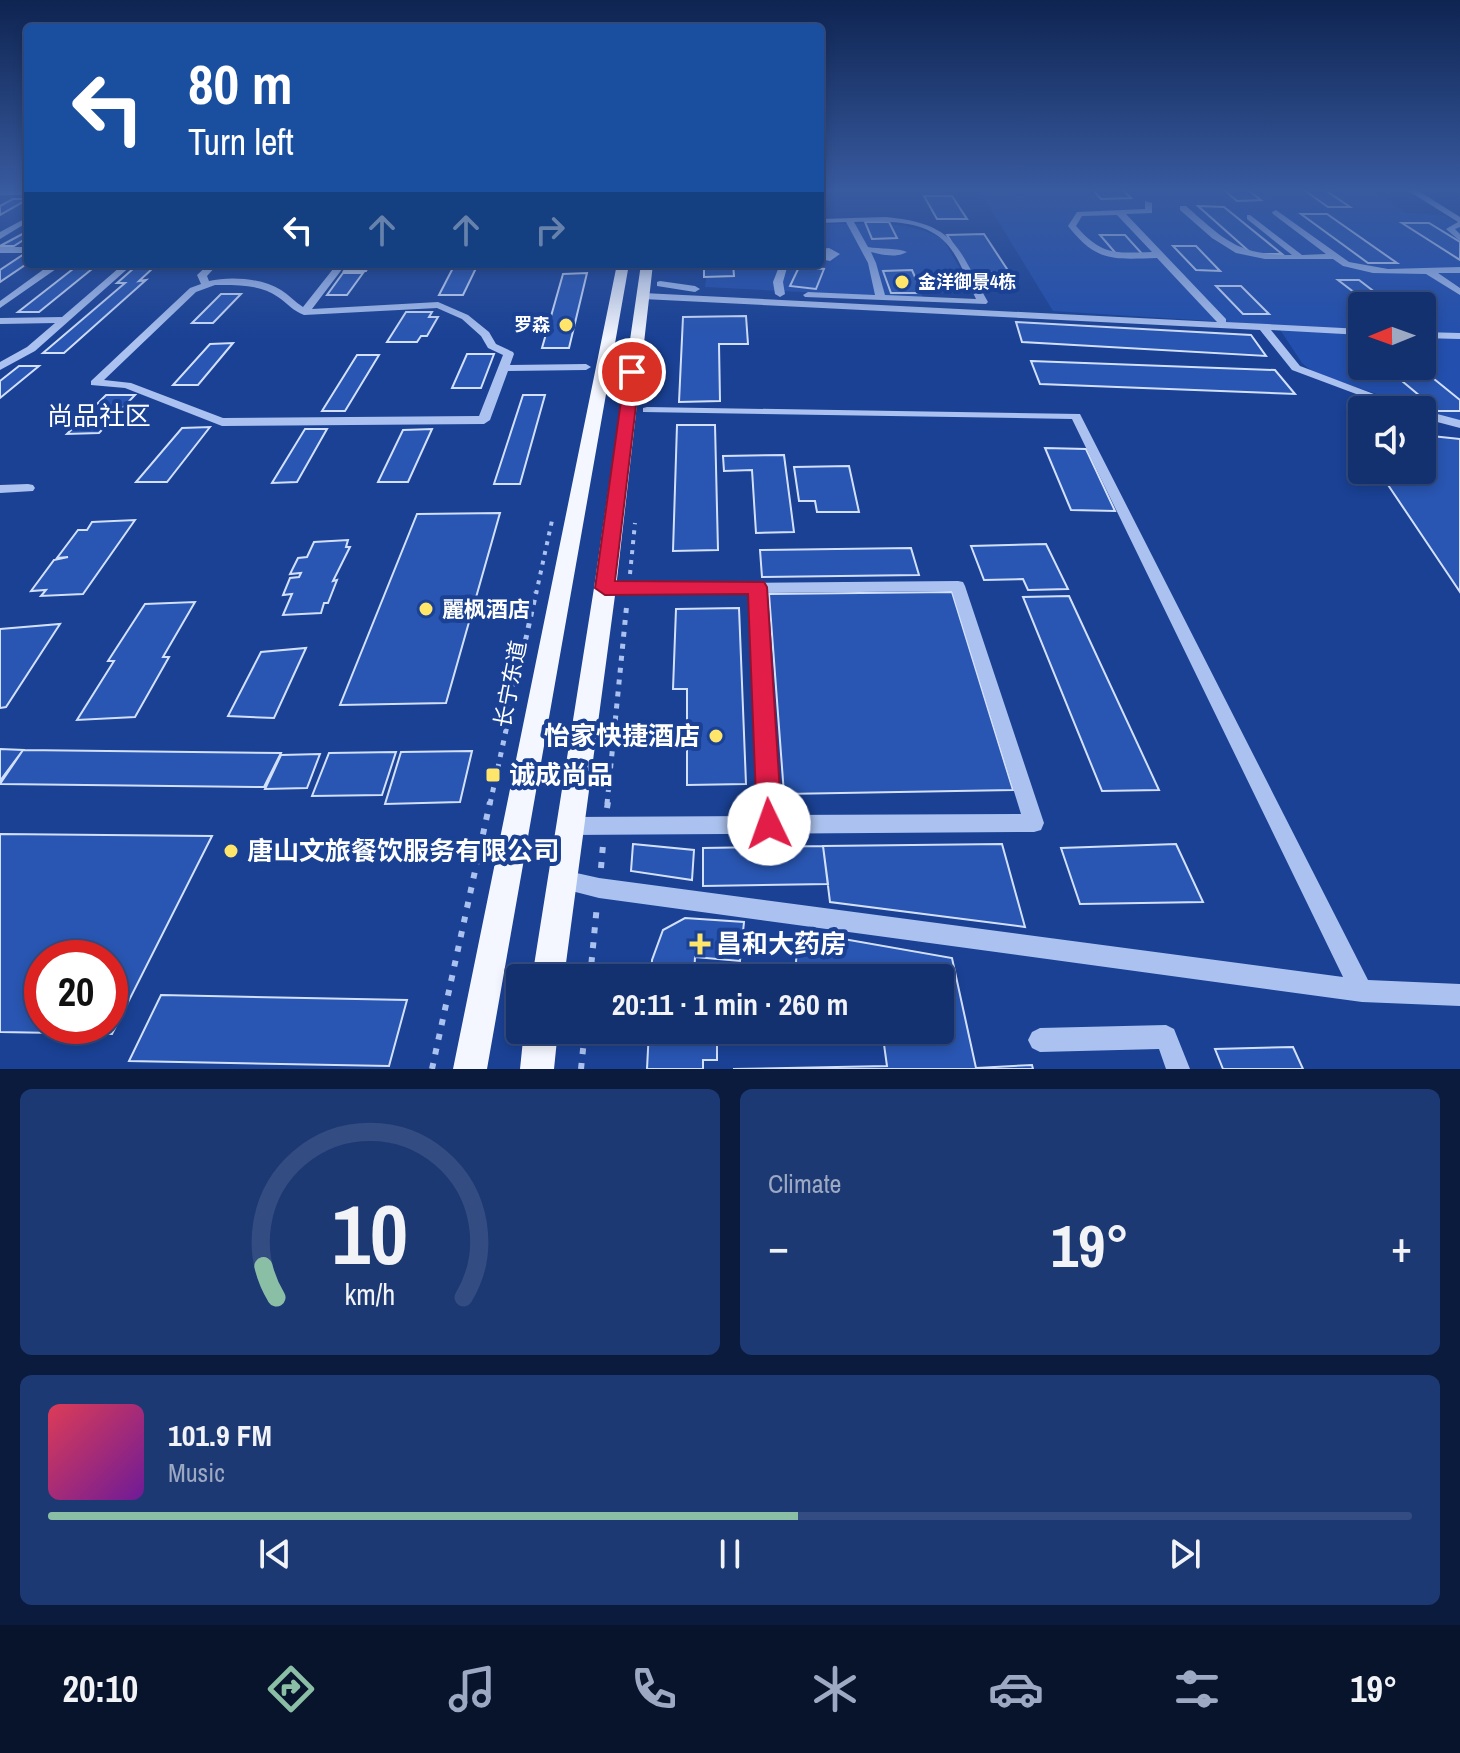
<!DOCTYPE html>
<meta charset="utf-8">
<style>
body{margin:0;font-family:"Archivo Narrow","Noto Sans SC",sans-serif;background:#1d3974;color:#f1f3f6;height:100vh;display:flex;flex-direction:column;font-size:30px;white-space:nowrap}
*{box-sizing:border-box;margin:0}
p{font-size:26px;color:#9da9c3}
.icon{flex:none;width:44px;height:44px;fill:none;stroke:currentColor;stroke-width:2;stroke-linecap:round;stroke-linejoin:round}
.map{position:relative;height:1069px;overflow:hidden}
.details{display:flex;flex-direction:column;gap:20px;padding:20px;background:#0b1b3d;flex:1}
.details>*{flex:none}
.banner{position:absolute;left:24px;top:24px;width:800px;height:244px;border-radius:8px;box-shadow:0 4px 12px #0003,0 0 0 2px #334c82;background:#1a4fa0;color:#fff;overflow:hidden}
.needle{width:52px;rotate:269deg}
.fabs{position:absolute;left:1348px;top:292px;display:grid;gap:16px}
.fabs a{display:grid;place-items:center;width:88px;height:88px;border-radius:8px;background:#14316f;box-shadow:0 4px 12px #0003,0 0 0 2px #334c82;font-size:40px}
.speed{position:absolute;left:24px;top:940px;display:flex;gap:16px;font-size:40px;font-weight:700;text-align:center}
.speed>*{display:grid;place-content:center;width:104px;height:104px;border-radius:50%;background:#14316f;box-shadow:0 4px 12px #0003,0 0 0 2px #334c82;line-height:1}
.speed .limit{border:12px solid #d22;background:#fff;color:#111}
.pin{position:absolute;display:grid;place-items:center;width:68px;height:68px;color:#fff;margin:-34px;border:4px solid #fff;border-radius:50%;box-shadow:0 2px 8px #0007}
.me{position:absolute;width:88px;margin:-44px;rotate:357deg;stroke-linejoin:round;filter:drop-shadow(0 0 6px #0008)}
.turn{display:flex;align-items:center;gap:28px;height:168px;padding:0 32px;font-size:36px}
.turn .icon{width:104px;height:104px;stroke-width:2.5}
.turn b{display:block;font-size:56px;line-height:68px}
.lanes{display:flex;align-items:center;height:76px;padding:0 32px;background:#0003;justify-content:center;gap:40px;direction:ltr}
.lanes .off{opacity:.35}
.big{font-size:60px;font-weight:700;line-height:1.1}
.details .tile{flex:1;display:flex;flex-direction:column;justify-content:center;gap:12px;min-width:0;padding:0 28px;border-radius:12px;background:#1d3974}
.details .dial{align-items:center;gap:0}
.dial svg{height:208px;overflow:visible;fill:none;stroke:#334c82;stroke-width:7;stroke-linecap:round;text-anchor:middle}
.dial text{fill:#f1f3f6;stroke:none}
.song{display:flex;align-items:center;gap:24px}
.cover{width:96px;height:96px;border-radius:12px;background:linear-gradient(135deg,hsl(350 70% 55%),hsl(280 70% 35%))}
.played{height:8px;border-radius:4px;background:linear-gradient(90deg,#8abfa5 55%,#334c82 55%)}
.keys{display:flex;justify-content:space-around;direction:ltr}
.heat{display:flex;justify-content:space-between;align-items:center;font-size:44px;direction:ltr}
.details .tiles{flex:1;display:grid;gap:20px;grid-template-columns:1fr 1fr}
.tile:last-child{grid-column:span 2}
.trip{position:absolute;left:506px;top:964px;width:448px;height:80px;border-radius:8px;background:#14316f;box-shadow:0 4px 12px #0003,0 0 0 2px #334c82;font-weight:700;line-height:80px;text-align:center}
.tabs{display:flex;height:128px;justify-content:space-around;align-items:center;background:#08142c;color:#9da9c3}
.tabs .icon{width:56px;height:56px}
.tabs .on{color:#8abfa5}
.tabs b{font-size:36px;color:#f1f3f6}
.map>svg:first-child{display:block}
.green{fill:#2350ae;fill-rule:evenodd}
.building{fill:#2956b2;stroke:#d2e0fb;stroke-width:2;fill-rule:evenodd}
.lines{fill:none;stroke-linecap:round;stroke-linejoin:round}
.path-far2{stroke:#abc2f0;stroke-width:4;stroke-dasharray:4 6;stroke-linecap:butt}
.path-far1{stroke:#abc2f0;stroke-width:5;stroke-dasharray:5 7;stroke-linecap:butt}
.path{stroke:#abc2f0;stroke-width:6;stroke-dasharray:6 9;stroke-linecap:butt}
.minor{fill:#abc2f0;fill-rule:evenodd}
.major{fill:#f4f7ff;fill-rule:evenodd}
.route{fill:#e11d48;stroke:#92132f;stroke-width:2}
.poi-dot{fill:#ffe66a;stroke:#1a4194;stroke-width:3}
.labels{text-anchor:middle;stroke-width:8;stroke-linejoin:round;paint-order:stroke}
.far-poi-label{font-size:18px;font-weight:bold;fill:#fff;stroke:#1a4194;text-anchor:start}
.poi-label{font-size:22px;font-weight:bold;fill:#fff;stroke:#1a4194;text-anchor:start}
.street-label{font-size:22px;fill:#fff;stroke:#1a4194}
.quarter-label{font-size:26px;fill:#fff;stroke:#1a4194}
.near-poi-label{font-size:26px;font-weight:bold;fill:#fff;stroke:#1a4194;text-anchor:start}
</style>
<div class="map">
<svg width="1460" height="1069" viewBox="0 0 1460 1069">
<rect width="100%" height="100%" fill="#1a4194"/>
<path class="green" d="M979 190H1372L1407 213 1444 215 1460 225V420L1440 416 1313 372 1302 363 1277 325 1053 311ZM1362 306H1422V366H1362Z
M820 224C861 225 906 218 943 239L974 293H921L923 298 705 287 708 264H820Z"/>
<path class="building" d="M1093 190H1123L1131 198 1101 199Z
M1224 190H1248L1261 200 1237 201Z
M1304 190H1325L1350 207H1328Z
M924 196H952L967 219H937Z
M13 199H28L0 215V206Z
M1198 206 1224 207 1282 254H1252Z
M1301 214H1327L1397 263H1368Z
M865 222H889L897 238 872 239Z
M1402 223H1429L1460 242V260Z
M28 231V237L14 246H0Z
M984 234 1009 272H970L947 235Z
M1100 235H1125L1144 256H1118Z
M1173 246H1196L1220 271 1196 270Z
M27 252 28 263 0 282V270Z
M349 264H370L366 271H344Z
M455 264H478L463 295H439Z
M704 264H733L734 276 704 277Z
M799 267 824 269 816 289 790 286Z
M134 268H153L139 281 146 280 64 353H43L125 283H117Z
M73 269H92L39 312H18Z
M912 270 922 293H891L883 271Z
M343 273H363L347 295H327Z
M587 273 569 348H542L563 274Z
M1338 280H1359L1393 306H1372Z
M1216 286H1241L1269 314H1243Z
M221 294H241L213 323H192Z
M406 312H432L429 317H438L427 336H421L417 342H387Z
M746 316 748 344H719L720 401 679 402 683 317Z
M1016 322 1251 335 1266 356 1022 342Z
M233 343 198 385H173L210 344Z
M467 354H494L481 388H452Z
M357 355H379L345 411H322Z
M1031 361 1275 370 1295 394 1040 384Z
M19 366H39L0 398V381Z
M1384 366H1418L1460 400V411H1438Z
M106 395H135L99 433 67 434Z
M523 395H545L520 484H494Z
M677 425H715L718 550 673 551Z
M210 427 167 482H136L182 428Z
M305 429H327L297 482 272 483Z
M432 429 408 482H378L403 430Z
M1422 435 1460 439V592L1378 470H1422Z
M1045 448 1086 449 1115 511 1071 510Z
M784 455 794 532 756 533 752 470 724 471 723 456Z
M849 466 859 512H817L815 501H799L794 467Z
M500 513 446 703 340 705 417 514Z
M135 520 83 594 41 596 46 590 31 591 54 560 68 557 57 558 78 530H87L92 522Z
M348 540 346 547H350L333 581 337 580 328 603H324L321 613 283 615 292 594 283 595 290 578 299 577 301 573 290 574 298 558 307 557 314 542Z
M1046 544 1068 589 1028 590 1023 579 984 580 971 546Z
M911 548 919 575 762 577 760 550Z
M952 592 1013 790 784 794 769 594Z
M1069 596 1159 790 1102 791 1023 597Z
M195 602 163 657H169L135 717 77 720 114 661H108L145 604Z
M739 608 746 784 687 785V689H673L676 609Z
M60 624 6 707 0 708V629Z
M306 648 274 718 228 716 261 652Z
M0 749 23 750 0 781Z
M23 750 281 753 264 787 0 784Z
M472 751 460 802 385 804 401 752Z
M396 752 382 795 312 796 329 753Z
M320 754 307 788 265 789 281 755Z
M0 834 212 836 112 1034 0 1032ZM42 958H110V1026H42Z
M633 844 694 850 692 880 631 871Z
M1002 844 1025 927 830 902 823 846Z
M1176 844 1203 902 1080 904 1061 848Z
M823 846 828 884 703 886V848Z
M685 918 744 922 740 961 695 957 694 978H651L652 960 663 930Z
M798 931 952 958 976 1068 1032 1065 1033 1069H733L887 1066 882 1030H940V978H795Z
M161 995 407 1000 389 1066 129 1061Z
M649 1030H717V1060H703V1069H647Z
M1293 1047 1303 1069H1223L1215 1049Z"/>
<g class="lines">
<path class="path-far2" d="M630 574 635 523
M536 594 553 516"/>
<path class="path-far1" d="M490 804 536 592
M607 804 627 602"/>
<path class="path" d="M607 808 608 802
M601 868 603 845
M590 978 597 905
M432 1069 490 802
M581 1069 585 1030"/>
<path class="minor" d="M1407 190H1417L1460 217V227L1455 229 1460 234V241L1446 229 1458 222Z
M0 191H28V195H0Z
M1145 201 1152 203V213L1126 214 1226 319V322L1362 329V335L1271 330 1300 366 1416 410H1399L1292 370 1260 330 643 299 638 296 643 293 1217 322 1157 258C1114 259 1097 263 1068 226L1077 212 1145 209ZM1117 215 1152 252C1116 253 1102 256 1076 226L1082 216Z
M1180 206H1186C1225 240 1237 255 1292 255L1247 219V215H1250L1302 255 1326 254 1273 214 1272 212 1276 210 1349 262 1388 269 1460 267V273H1438L1460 288V295L1426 274 1373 273 1343 266 1333 259H1265L1236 253 1212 238 1180 210Z
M28 217V222L0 239V232Z
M886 217C957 224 957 247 988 302L986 304 805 297 803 295 808 292 875 295 868 263 846 222 820 223V219ZM854 222C883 221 924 219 946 243 960 258 967 281 976 299L885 295 876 263 871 252C883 255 897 258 907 252 899 248 879 249 868 247Z
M0 247H28V253H0Z
M829 248 840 254 830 261 820 259V249Z
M51 264H133L35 351 0 370V362L27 347 55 323 0 324V318L62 317 120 267 56 269 0 308V301Z
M209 264H218L207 276 209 281C230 276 262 278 281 290 289 295 295 302 303 307L337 264H346L312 309 438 302 468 315 489 332 496 344 513 352 514 354 510 365 586 364 591 367 586 370 508 371 490 420 484 424 222 426 125 388 91 385V381L190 288 201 284 197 275ZM215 285C236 285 260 284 278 297 287 303 293 311 304 315L437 308 462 319 481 336 488 348 503 355 479 416 223 418 131 383 104 380 196 292Z
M780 264H788L783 282 785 294 780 297 775 294 773 282Z
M660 281 695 286 700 289 695 292 657 286V282Z
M1422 332 1460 333V339L1422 338Z
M647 407 1080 414 1368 980 1460 984V1006L1362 1002 599 898 556 887 553 880 556 873 563 870 599 878 1343 977 1072 419 643 412V408Z
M1422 410 1460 420V428L1422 418Z
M28 484 33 485 35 488 33 491 0 493V485Z
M958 581 963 582 965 586 1044 823 1041 830 1034 832 569 835 562 833 559 826 562 819 569 817 759 816 751 593H605L600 592 597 588 600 584ZM952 591 1021 814 778 815 766 593Z
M1166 1025 1174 1029 1190 1069H1166L1159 1049 1040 1052 1032 1048 1028 1040 1032 1032 1040 1028Z"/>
<path class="major" d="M617 264H629L487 1069H453Z
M641 264H653L616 588 564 978H532L594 588Z
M524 1030H558L554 1069H520Z"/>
</g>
<linearGradient id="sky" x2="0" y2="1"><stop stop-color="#0e2451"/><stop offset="0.56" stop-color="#385a9f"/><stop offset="1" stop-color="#385a9f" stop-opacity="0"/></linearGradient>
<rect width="1460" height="340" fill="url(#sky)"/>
<path class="route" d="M632 368 640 372 615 581 764 582 767 587 782 824 778 833 769 836 760 833 757 824 748 594 605 595 595 588 625 372Z"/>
<g class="poi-dot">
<circle cx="902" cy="282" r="8"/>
<circle cx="566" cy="325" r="8"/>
<circle cx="426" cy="609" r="8"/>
<circle cx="716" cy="736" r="8"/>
<rect x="485" y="767" width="16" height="16" rx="4"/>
<circle cx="231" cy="851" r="8"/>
<path d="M696 932h8v8h8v8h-8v8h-8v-8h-8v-8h8z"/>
</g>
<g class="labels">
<g class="far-poi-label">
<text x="918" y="288">金洋御景4栋</text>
<text x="550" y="331" text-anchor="end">罗森</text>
</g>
<g class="poi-label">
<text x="442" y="617">麗枫酒店</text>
</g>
<g class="street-label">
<text transform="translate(510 684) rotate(-79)" y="8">长宁东道</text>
</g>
<g class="quarter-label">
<text x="99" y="425">尚品社区</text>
</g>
<g class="near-poi-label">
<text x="700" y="745" text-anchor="end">怡家快捷酒店</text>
<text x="509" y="784">诚成尚品</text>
<text x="247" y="860">唐山文旅餐饮服务有限公司</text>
<text x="716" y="953">昌和大药房</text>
</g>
</g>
</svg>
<div class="fabs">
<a><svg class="needle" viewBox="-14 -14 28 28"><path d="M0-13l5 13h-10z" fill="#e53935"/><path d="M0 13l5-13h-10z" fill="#9da9c3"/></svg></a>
<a><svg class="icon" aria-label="sound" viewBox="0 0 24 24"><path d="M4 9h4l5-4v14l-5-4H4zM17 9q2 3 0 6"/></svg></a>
</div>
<div class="speed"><div class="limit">20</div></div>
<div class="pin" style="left:632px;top:372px;background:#d93025"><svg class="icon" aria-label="arrive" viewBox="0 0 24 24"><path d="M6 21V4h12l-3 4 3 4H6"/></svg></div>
<svg class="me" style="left:769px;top:824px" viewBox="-20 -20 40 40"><circle r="19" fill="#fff"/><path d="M0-13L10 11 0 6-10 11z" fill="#e11d48"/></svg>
<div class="trip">20:11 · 1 min · 260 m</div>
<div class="banner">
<div class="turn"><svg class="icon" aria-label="left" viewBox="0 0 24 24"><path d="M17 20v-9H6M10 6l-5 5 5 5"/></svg><div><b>80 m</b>Turn left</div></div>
<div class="lanes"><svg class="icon" aria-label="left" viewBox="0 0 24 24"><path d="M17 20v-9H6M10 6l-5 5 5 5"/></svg><svg class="icon off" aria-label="ahead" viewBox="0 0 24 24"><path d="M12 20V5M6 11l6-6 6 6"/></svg><svg class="icon off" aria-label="ahead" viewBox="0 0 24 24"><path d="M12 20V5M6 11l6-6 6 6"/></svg><svg class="icon off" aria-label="right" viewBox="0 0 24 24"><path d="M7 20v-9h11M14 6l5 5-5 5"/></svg></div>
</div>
</div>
<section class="details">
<div class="tiles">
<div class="tile dial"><svg viewBox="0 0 100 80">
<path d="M14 69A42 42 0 1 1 86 69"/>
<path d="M14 69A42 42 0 0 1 9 57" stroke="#8abfa5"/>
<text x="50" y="56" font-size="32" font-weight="700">10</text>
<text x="50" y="72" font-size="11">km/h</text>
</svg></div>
<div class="tile"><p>Climate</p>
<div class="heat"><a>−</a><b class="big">19°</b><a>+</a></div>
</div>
<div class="tile">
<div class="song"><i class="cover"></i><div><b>101.9 FM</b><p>Music</p></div></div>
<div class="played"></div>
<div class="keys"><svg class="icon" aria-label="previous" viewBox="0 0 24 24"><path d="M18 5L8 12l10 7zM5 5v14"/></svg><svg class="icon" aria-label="pause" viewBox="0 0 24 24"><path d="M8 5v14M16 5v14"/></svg><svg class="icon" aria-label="next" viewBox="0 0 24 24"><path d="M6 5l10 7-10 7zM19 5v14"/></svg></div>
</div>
</div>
</section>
<nav class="tabs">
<b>20:10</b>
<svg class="icon on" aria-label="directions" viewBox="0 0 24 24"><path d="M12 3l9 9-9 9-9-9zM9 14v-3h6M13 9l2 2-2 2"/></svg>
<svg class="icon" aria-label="music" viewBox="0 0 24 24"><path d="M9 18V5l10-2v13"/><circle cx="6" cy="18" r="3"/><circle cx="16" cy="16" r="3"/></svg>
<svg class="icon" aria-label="phone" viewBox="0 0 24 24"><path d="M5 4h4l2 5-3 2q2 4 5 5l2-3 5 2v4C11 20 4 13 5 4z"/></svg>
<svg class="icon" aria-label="climate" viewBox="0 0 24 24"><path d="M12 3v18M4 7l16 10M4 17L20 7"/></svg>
<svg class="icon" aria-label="car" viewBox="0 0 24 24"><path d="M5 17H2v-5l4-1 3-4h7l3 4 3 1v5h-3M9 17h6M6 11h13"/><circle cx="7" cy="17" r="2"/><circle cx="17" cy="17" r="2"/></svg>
<svg class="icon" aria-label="filters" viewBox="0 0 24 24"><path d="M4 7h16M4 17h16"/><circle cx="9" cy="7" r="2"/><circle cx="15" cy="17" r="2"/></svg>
<b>19°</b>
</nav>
